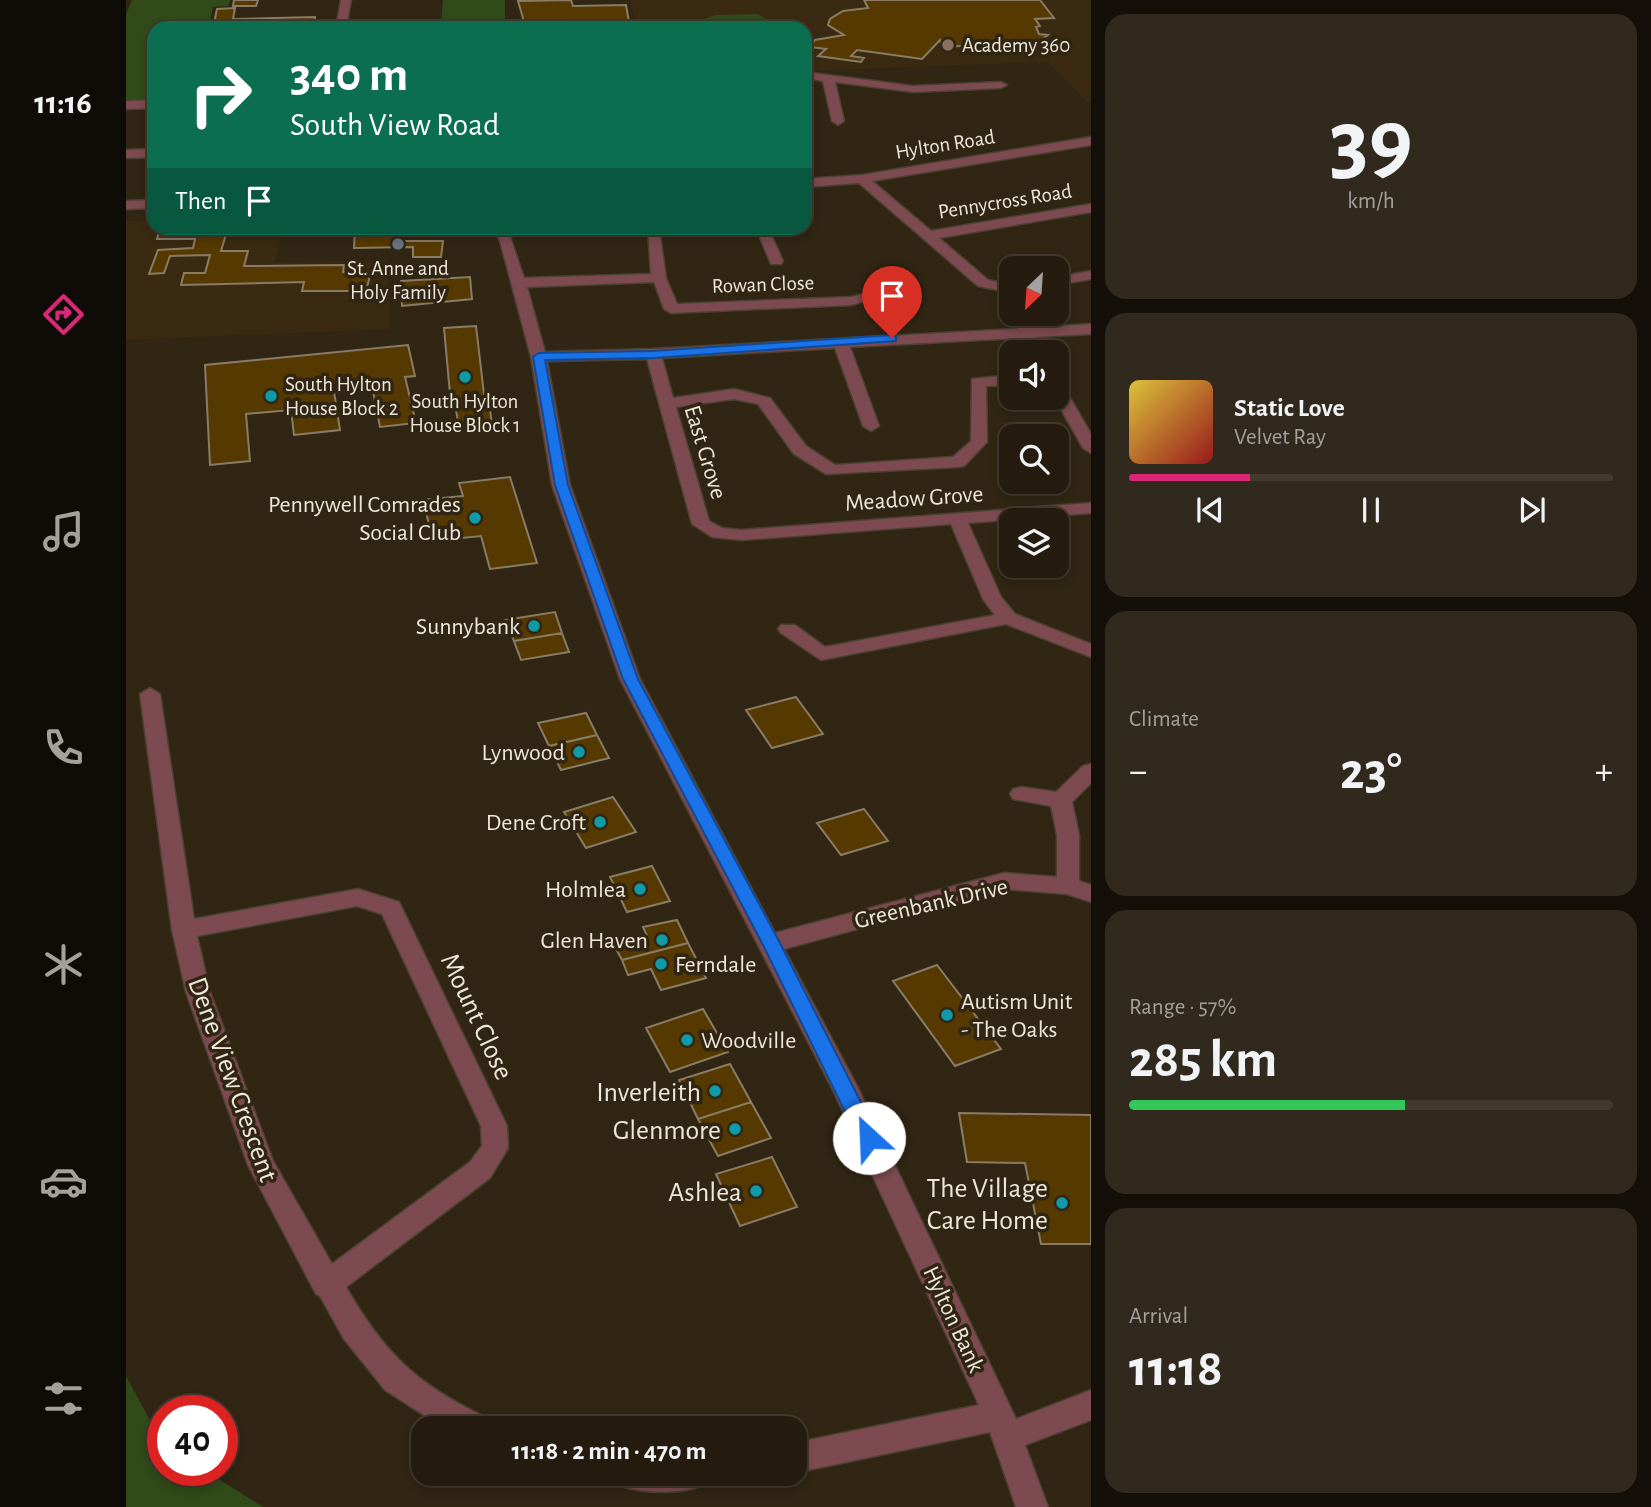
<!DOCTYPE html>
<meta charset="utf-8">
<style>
body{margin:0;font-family:"Alegreya Sans",sans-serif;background:#31291d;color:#f1f3f6;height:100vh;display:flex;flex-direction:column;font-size:26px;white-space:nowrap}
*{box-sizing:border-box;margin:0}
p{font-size:23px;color:#a3a19e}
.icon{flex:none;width:38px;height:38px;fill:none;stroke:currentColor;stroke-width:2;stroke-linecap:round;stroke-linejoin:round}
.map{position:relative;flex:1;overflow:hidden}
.details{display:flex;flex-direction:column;gap:14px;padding:14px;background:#140f08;width:560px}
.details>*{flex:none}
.top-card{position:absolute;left:21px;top:21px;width:665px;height:214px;border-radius:21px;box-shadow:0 4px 10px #0003,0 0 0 2px #423a2f;background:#0b6e4f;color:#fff;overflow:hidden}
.needle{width:46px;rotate:205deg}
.fabs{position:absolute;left:873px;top:256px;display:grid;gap:14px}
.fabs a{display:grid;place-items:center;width:70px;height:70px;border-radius:14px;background:#251c0f;box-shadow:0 4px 10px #0003,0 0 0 2px #423a2f;font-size:35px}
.speed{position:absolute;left:21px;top:1395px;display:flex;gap:14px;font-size:35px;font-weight:700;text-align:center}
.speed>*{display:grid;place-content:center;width:91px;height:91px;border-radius:50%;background:#251c0f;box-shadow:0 4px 10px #0003,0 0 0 2px #423a2f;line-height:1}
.speed .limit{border:10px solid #d22;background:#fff;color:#111}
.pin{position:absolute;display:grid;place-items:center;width:60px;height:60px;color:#fff;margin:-72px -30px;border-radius:50% 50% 50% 0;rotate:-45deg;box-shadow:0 0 7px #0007}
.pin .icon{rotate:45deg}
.me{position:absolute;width:77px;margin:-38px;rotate:335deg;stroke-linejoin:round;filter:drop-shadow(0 0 5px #0008)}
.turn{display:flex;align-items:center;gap:24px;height:147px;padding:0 28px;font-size:32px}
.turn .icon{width:91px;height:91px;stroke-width:2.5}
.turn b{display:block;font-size:49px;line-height:60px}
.then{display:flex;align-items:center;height:66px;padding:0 28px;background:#0003;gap:14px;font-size:26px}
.big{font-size:52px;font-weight:700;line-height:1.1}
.details .card{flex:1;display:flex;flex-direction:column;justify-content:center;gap:10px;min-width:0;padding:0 24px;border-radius:21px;background:#31291d}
.details .dial{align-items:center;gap:0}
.dial b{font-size:91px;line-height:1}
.song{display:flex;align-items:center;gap:21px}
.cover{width:84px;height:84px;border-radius:10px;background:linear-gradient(135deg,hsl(50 70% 55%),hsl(0 70% 35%))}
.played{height:7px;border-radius:4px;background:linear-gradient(90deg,#db2777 25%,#423a2f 25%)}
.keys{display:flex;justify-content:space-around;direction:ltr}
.heat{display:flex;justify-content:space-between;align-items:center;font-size:38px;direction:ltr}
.charge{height:10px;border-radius:5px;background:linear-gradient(90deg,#34c759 57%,#423a2f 0)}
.trip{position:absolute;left:285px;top:1416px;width:396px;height:70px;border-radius:21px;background:#251c0f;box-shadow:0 4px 10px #0003,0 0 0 2px #423a2f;font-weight:700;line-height:70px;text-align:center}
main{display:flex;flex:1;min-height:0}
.menu{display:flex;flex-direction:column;width:126px;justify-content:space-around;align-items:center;background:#0f0b06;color:#a3a19e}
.menu .icon{width:49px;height:49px}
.menu .on{color:#db2777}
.menu b{font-size:32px;color:#f1f3f6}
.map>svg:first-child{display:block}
.built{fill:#392a11}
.green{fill:#304a1a}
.building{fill:#553900;stroke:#897c67;stroke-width:2}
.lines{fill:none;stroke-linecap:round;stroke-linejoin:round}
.minor-casing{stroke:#4b4130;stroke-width:3}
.minor{fill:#7d4a51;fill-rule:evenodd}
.route{fill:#1a73e8;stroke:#114b97;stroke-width:2}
.education-dot{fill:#8d6e63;stroke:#312614;stroke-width:2.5}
.worship-dot{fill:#6b7280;stroke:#312614;stroke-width:2.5}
.culture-dot{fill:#0f9aa8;stroke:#312614;stroke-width:2.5}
.labels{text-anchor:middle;stroke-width:7;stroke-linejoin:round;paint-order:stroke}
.far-poi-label{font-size:21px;fill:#eee7db;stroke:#312614;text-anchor:start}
.far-street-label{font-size:21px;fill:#eee7db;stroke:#312614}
.street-label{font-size:24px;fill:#eee7db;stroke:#312614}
.poi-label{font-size:24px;fill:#eee7db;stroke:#312614;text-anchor:end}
.near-street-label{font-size:28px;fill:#eee7db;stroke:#312614}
.near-poi-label{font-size:28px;fill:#eee7db;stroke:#312614;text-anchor:end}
</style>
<main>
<nav class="menu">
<b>11:16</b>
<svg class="icon on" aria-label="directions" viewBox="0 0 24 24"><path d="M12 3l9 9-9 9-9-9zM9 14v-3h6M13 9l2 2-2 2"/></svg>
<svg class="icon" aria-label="music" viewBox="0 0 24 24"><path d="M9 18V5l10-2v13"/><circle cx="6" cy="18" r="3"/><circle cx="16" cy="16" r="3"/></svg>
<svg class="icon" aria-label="phone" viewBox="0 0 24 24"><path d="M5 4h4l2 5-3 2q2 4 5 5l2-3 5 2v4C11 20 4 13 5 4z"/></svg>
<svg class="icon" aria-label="climate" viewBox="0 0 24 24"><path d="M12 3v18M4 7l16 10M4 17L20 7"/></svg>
<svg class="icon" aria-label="car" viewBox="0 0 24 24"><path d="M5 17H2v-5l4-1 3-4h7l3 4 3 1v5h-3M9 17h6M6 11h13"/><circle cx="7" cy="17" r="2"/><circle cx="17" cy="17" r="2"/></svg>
<svg class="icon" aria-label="filters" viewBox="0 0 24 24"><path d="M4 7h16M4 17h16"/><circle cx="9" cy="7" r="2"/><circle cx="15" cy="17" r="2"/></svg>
</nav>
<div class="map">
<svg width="965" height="1507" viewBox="0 0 965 1507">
<rect width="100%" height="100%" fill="#312614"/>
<path class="built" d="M504 0H965V101L961 102 922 62 679 71V28H510Z
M28 220V228H157L149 262 262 260 264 329 0 340V221Z"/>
<path class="green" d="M6 0H104L102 6 87 7 83 28H28V100L0 101V14Z
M317 0H379V21L315 22Z
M632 14 642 20 609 28 578 19 590 15Z
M0 1376 37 1444V1470H78L137 1507H0Z"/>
<path class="building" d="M108 0H132L130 6H107Z
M445 0 447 6 500 5 503 22H495L496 28H458L457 23 399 25 392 1Z
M738 0H914L928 18 909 19 914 26 910 27 913 34 922 35 918 38 925 42H898L902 45 877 46 868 50 854 45 816 47 814 40 796 59 731 50 725 56 738 58 735 62 692 56 700 49 684 47 689 40 718 35 702 25 704 19 717 11 742 8Z
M109 8 107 19 189 17V24L87 28 91 9Z
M34 228H102L95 251H122L118 266 218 265 217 272H245L240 291H176L178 282 55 285 58 273H79L84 255 44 256 38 273 23 274 32 250 67 248 69 239H31Z
M229 228H274L272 241H317L315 257H287V247L228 248Z
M344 277 346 299 276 306 275 281Z
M350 326 359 403H352L353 409H364L366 426 333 427 330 410H333L332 405H325L318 328Z
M282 345 289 376 279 377 290 423 254 427 245 381 207 385 214 430 168 435 165 410 120 414 124 461 84 465 79 365Z
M384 477 411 563 364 569 355 536 307 541 297 500 337 496 333 483Z
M429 612 436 633 388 641 379 620Z
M436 633 443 652 395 660 388 641Z
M670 697 697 734 646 748 620 710Z
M460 713 471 735 423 746 412 723Z
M471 735 483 758 435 770 423 746Z
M487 797 510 832 460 848 438 812Z
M738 809 762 841 715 855 691 823Z
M526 866 544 901 501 912 484 877Z
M551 920 562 943 496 960 488 945 522 938 517 927Z
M562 943 580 978 535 990 525 969 502 975 496 960Z
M811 965 875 1049 829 1066 767 981Z
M577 1009 602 1052 544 1072 520 1028Z
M604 1064 625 1102 572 1119 553 1080Z
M625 1102 645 1138 592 1156 572 1119Z
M833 1113 965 1115V1244H915L899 1163 841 1162Z
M646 1157 671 1207 614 1226 590 1174Z"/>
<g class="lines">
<defs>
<path id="minor" d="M215 0H225L220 28H210Z
M679 72 787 86 875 82 881 85 875 88 787 92 709 82 718 121 712 125 706 121 697 81 679 78Z
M28 100V108L0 109V101Z
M965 137V145L746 181 805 231 965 204V212L813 238 862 280 886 285V293L852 286 733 183 679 187V179L736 175Z
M28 149V157L0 158V150Z
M28 200V208L0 209V201Z
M367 228H381L398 278 525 274 522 229 589 228 583 232 534 236 540 278 551 304 725 297 762 288 769 292 725 305 545 313 538 309 528 282 401 287 419 352 527 349 890 329 897 325 903 328 965 324V334L909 337 918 352H902L894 338 724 347 753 426 745 431 737 426 709 348 536 358 547 398 608 389 644 398 680 446 709 465 827 457 845 441 846 379 886 375V385L860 386 861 442 838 466 832 467 700 474 668 454 632 404 608 399 550 407 583 521 596 528 615 530 965 503V513L842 523 875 597 889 614 965 644V657L880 624 695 660 655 633 652 629 655 625H669L699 647 869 615 857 599 825 524 615 540 586 537 566 524 521 359 421 361 444 485 514 679 649 933 878 873 931 877V835L925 806 887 799 884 794 887 789 895 787 930 792 957 766 965 764V783L946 802 953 835V881L965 885V902L941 894 878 889 658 949 732 1088 890 1419 965 1390V1420L899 1445 922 1507H890L864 1432 668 1473V1443L853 1405 707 1090 494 679 426 485 405 357 374 241Z
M630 228H642L657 261 655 264H645Z
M965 271V279L931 285V277Z
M931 384 939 389 965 434V453L957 448 928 397H931Z
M24 688 34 694 68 919 232 889 273 902 381 1126 382 1148 364 1178 220 1287C258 1353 291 1385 361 1418L365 1428H318L259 1390 218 1339 194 1296 190 1294 122 1165 60 992 46 930 14 694ZM231 906 256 914 355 1126 356 1146 344 1162 206 1264 147 1161 84 992 71 936Z
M489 1474H582L577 1485C556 1494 515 1494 494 1485Z"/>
</defs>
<use href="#minor" class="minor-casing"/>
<use href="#minor" class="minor"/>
</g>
<path class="route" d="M766 335 770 336V341L527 358 419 360 442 485 512 679 654 943 750 1132 753 1138 750 1144 743 1147 735 1144 636 943 497 679 429 485 407 357 413 353 527 351Z"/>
<circle class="education-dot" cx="822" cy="45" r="7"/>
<circle class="worship-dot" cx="272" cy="244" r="7"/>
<g class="culture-dot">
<circle cx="339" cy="377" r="7"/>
<circle cx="145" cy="396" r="7"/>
<circle cx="349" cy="518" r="7"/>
<circle cx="408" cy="626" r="7"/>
<circle cx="453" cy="752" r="7"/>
<circle cx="474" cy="822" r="7"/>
<circle cx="514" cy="889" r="7"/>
<circle cx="536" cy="940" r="7"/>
<circle cx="535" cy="964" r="7"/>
<circle cx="821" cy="1015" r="7"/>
<circle cx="561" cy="1040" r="7"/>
<circle cx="589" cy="1091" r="7"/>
<circle cx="609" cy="1129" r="7"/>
<circle cx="630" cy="1191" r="7"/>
<circle cx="936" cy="1203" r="7"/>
</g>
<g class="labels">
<g class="far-poi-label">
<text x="836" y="52">Academy 360</text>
<text x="272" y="275" text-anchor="middle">St. Anne and<tspan x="272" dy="24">Holy Family</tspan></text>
<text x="159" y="391">South Hylton<tspan x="159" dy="24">House Block 2</tspan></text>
<text x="339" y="408" text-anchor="middle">South Hylton<tspan x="339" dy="24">House Block 1</tspan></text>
</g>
<g class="far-street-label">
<text transform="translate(819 144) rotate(-9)" y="7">Hylton Road</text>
<text transform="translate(879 201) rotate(-9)" y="7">Pennycross Road</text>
<text transform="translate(637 284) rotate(-2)" y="7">Rowan Close</text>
</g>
<g class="street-label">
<text transform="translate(580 452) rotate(73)" y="8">East Grove</text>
<text transform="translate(788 498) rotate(-4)" y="8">Meadow Grove</text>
<text transform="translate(805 903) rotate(-13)" y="8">Greenbank Drive</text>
<text transform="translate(828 1319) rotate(65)" y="8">Hylton Bank</text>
</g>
<g class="poi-label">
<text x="335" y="512">Pennywell Comrades<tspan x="335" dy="28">Social Club</tspan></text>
<text x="394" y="634">Sunnybank</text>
<text x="439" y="760">Lynwood</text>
<text x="460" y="830">Dene Croft</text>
<text x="500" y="897">Holmlea</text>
<text x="522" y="948">Glen Haven</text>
<text x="549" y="972" text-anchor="start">Ferndale</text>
<text x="835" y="1009" text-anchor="start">Autism Unit<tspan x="835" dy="28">- The Oaks</tspan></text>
<text x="575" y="1048" text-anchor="start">Woodville</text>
</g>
<g class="near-street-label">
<text transform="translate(352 1016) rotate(65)" y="10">Mount Close</text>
<text transform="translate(108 1079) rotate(70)" y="10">Dene View Crescent</text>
</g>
<g class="near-poi-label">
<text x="575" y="1101">Inverleith</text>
<text x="595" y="1139">Glenmore</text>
<text x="922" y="1197">The Village<tspan x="922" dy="32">Care Home</tspan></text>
<text x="616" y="1201">Ashlea</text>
</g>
</g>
</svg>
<div class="fabs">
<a><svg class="needle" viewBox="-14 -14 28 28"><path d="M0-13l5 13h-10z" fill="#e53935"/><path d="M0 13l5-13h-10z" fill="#a3a19e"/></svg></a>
<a><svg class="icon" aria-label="sound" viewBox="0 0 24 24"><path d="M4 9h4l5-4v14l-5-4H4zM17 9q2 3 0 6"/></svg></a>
<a><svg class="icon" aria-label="search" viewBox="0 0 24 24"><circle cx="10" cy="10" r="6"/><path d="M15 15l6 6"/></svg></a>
<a><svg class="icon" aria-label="layers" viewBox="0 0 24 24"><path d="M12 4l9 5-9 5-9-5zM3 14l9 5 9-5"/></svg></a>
</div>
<div class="speed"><div class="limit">40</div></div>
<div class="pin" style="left:766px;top:338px;background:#d93025"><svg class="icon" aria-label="arrive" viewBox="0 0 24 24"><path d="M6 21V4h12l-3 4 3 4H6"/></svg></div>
<svg class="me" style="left:743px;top:1138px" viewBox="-20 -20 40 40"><circle r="19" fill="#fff"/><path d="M0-13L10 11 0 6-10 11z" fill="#1a73e8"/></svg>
<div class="trip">11:18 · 2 min · 470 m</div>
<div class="top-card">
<div class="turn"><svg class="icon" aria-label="right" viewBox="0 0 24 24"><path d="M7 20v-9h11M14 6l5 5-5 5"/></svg><div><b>340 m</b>South View Road</div></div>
<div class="then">Then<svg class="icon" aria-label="arrive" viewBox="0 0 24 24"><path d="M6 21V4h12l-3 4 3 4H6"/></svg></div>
</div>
</div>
<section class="details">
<div class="card dial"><b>39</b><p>km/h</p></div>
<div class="card">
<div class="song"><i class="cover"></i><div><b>Static Love</b><p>Velvet Ray</p></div></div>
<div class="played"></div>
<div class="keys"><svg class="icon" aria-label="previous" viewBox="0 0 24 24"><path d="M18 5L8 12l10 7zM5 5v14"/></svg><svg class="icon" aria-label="pause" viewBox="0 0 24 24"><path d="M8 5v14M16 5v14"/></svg><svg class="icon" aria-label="next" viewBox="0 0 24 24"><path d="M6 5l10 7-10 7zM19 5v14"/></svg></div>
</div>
<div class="card"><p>Climate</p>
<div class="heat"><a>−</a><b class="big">23°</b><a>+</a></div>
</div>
<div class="card"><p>Range · 57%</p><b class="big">285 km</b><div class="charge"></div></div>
<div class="card"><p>Arrival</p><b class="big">11:18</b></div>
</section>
</main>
